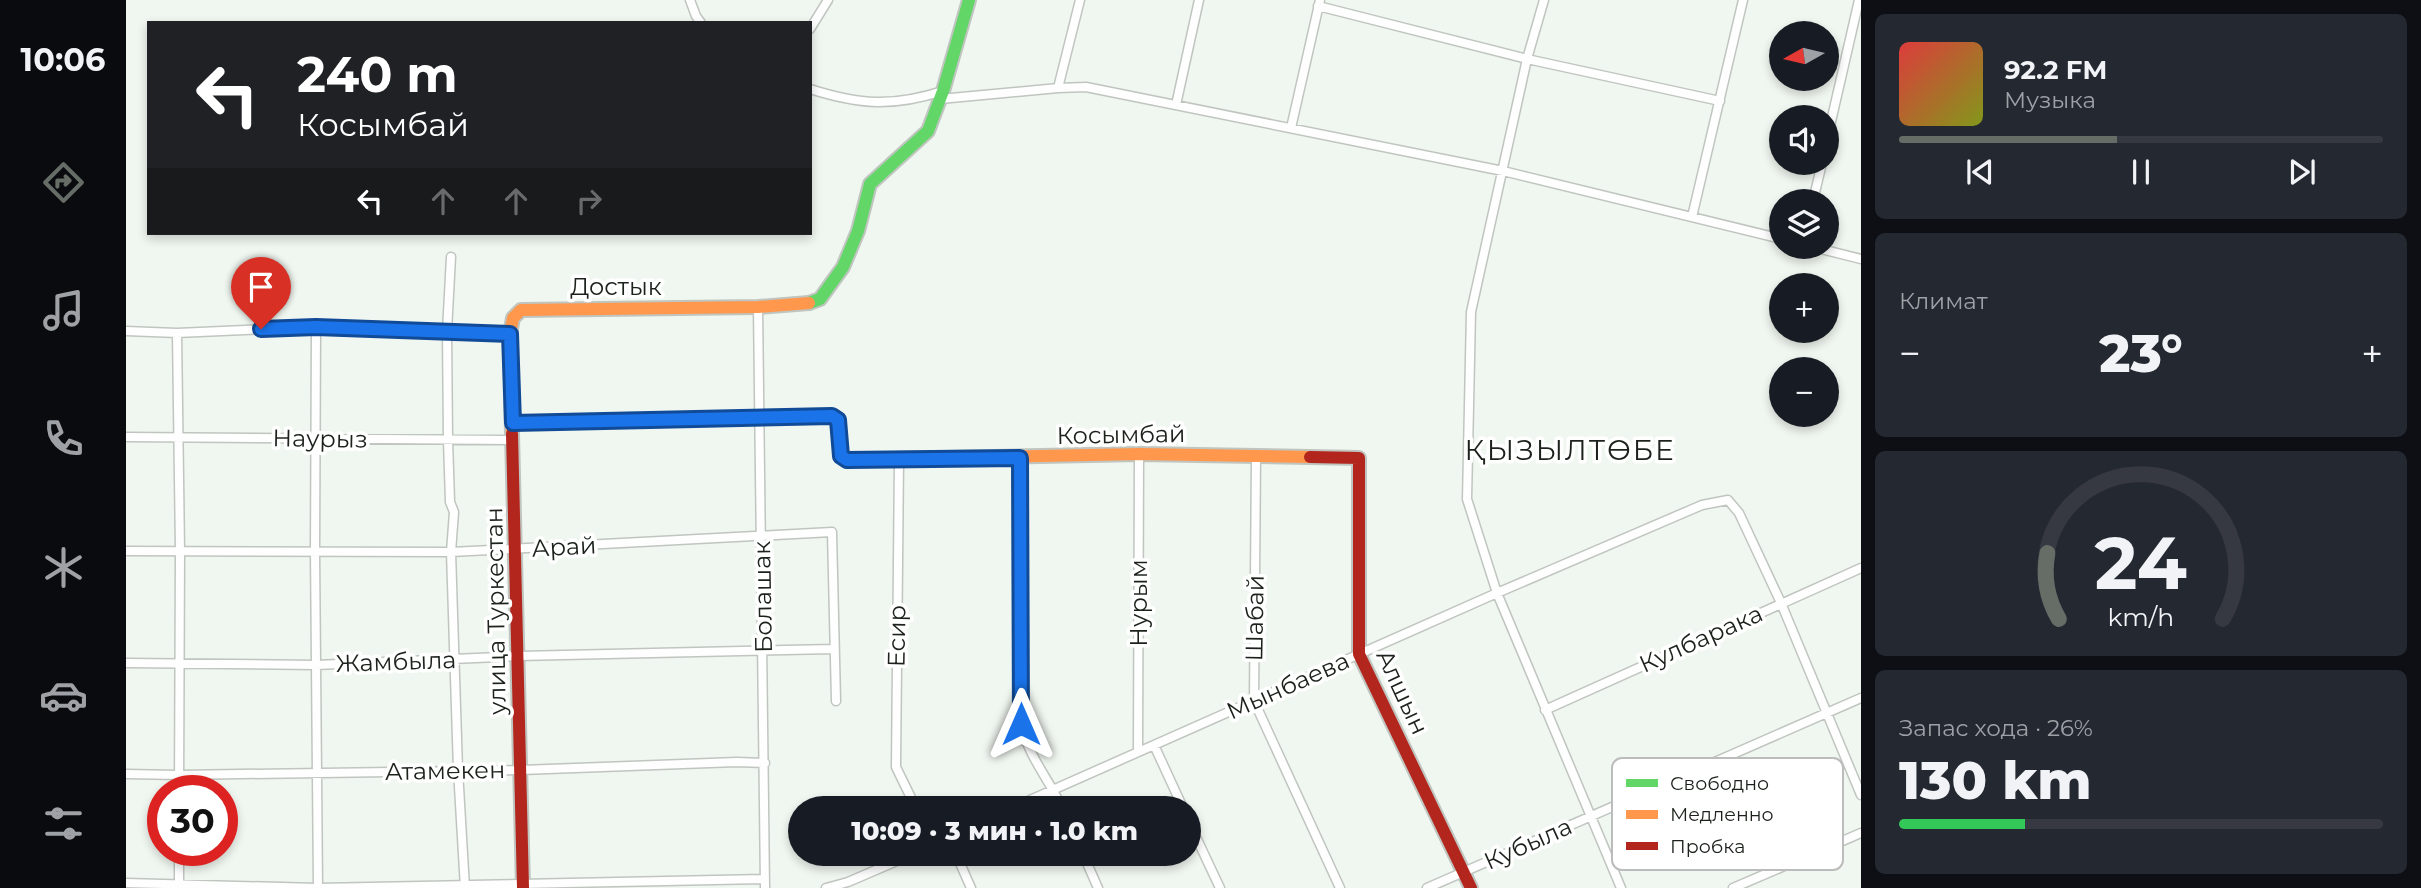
<!DOCTYPE html>
<html lang="ru">
<meta charset="utf-8">
<style>
body{margin:0;font-family:Montserrat,sans-serif;background:#242831;color:#f1f3f6;height:100vh;display:flex;flex-direction:column;font-size:26px;white-space:nowrap}
*{box-sizing:border-box;margin:0}
p{font-size:23px;color:#9ea1a6}
.icon{flex:none;width:38px;height:38px;fill:none;stroke:currentColor;stroke-width:2;stroke-linecap:round;stroke-linejoin:round}
.map{position:relative;flex:1;overflow:hidden}
.panel{display:flex;flex-direction:column;gap:14px;padding:14px;background:#0d0f14;width:560px}
.panel>*{flex:none}
.top-card{position:absolute;left:21px;top:21px;width:665px;height:214px;border-radius:0px;box-shadow:0 4px 10px #0003;background:#202124;color:#fff;overflow:hidden}
.needle{width:46px;rotate:262deg}
.tools{position:absolute;left:1643px;top:21px;display:grid;gap:14px}
.tools a{display:grid;place-items:center;width:70px;height:70px;border-radius:50%;background:#171b24;box-shadow:0 4px 10px #0003;font-size:35px}
.speed{position:absolute;left:21px;top:775px;display:flex;gap:14px;font-size:35px;font-weight:700;text-align:center}
.speed>*{display:grid;place-content:center;width:91px;height:91px;border-radius:50%;background:#171b24;box-shadow:0 4px 10px #0003;line-height:1}
.speed .limit{border:10px solid #d22;background:#fff;color:#111}
.pin{position:absolute;display:grid;place-items:center;width:60px;height:60px;color:#fff;margin:-72px -30px;border-radius:50% 50% 50% 0;rotate:-45deg;box-shadow:0 0 7px #0007}
.pin .icon{rotate:45deg}
.me{position:absolute;width:77px;margin:-38px;rotate:0deg;stroke-linejoin:round;filter:drop-shadow(0 0 5px #0008)}
.turn{display:flex;align-items:center;gap:24px;height:147px;padding:0 35px;font-size:32px}
.turn .icon{width:91px;height:91px;stroke-width:2.5}
.turn b{display:block;font-size:49px;line-height:60px}
.lanes{display:flex;align-items:center;height:66px;padding:0 35px;background:#0003;justify-content:center;gap:35px;direction:ltr}
.lanes .off{opacity:.35}
.big{font-size:52px;font-weight:800;line-height:1.1}
.panel .tile{flex:1;display:flex;flex-direction:column;justify-content:center;gap:10px;min-width:0;padding:0 24px;border-radius:10px;background:#242831}
.panel .dial{align-items:center;gap:0}
.dial svg{height:182px;overflow:visible;fill:none;stroke:#363941;stroke-width:7;stroke-linecap:round;text-anchor:middle}
.dial text{fill:#f1f3f6;stroke:none}
.song{display:flex;align-items:center;gap:21px}
.cover{width:84px;height:84px;border-radius:10px;background:linear-gradient(135deg,hsl(0 70% 55%),hsl(70 70% 35%))}
.played{height:7px;border-radius:4px;background:linear-gradient(90deg,#666c66 45%,#363941 45%)}
.keys{display:flex;justify-content:space-around;direction:ltr}
.heat{display:flex;justify-content:space-between;align-items:center;font-size:38px;direction:ltr}
.charge{height:10px;border-radius:5px;background:linear-gradient(90deg,#34c759 26%,#363941 0)}
.trip{position:absolute;left:662px;top:796px;width:413px;height:70px;border-radius:35px;background:#171b24;box-shadow:0 4px 10px #0003;font-weight:800;line-height:70px;text-align:center}
main{display:flex;flex:1;min-height:0}
.tab-bar{display:flex;flex-direction:column;width:126px;justify-content:space-around;align-items:center;background:#090b0e;color:#9ea1a6}
.tab-bar .icon{width:49px;height:49px}
.tab-bar .active{color:#666c66}
.tab-bar b{font-size:32px;color:#f1f3f6}
.map>svg:first-child{display:block}
.lines{fill:none;stroke-linecap:round;stroke-linejoin:round}
.street-casing{stroke:#c0c5c0;stroke-width:11}
.fast-casing{stroke:#c0c5c0;stroke-width:16}
.slow-casing{stroke:#c0c5c0;stroke-width:16}
.jam-casing{stroke:#c0c5c0;stroke-width:16}
.street{stroke:#fdfefd;stroke-width:8}
.fast{stroke:#63d668;stroke-width:12}
.slow{stroke:#ff974d;stroke-width:12}
.jam{stroke:#b3261e;stroke-width:12}
.route-casing{stroke:#114b97;stroke-width:18}
.route{stroke:#1a73e8;stroke-width:12}
.labels{text-anchor:middle;stroke-width:7;stroke-linejoin:round;paint-order:stroke}
.street-label{font-size:24px;fill:#1c211c;stroke:#fff}
.quarter-label{font-size:28px;letter-spacing:2px;fill:#1c211c;stroke:#fff}
.key{fill:#fff;stroke:#bbbcbb;stroke-width:2}
.key-label{font-size:19px;fill:#1c211c}
</style>
<main>
<nav class="tab-bar">
<b>10:06</b>
<svg class="icon active" aria-label="directions" viewBox="0 0 24 24"><path d="M12 3l9 9-9 9-9-9zM9 14v-3h6M13 9l2 2-2 2"/></svg>
<svg class="icon" aria-label="music" viewBox="0 0 24 24"><path d="M9 18V5l10-2v13"/><circle cx="6" cy="18" r="3"/><circle cx="16" cy="16" r="3"/></svg>
<svg class="icon" aria-label="phone" viewBox="0 0 24 24"><path d="M5 4h4l2 5-3 2q2 4 5 5l2-3 5 2v4C11 20 4 13 5 4z"/></svg>
<svg class="icon" aria-label="climate" viewBox="0 0 24 24"><path d="M12 3v18M4 7l16 10M4 17L20 7"/></svg>
<svg class="icon" aria-label="car" viewBox="0 0 24 24"><path d="M5 17H2v-5l4-1 3-4h7l3 4 3 1v5h-3M9 17h6M6 11h13"/><circle cx="7" cy="17" r="2"/><circle cx="17" cy="17" r="2"/></svg>
<svg class="icon" aria-label="filters" viewBox="0 0 24 24"><path d="M4 7h16M4 17h16"/><circle cx="9" cy="7" r="2"/><circle cx="15" cy="17" r="2"/></svg>
</nav>
<div class="map">
<svg width="1735" height="888" viewBox="0 0 1735 888">
<rect width="100%" height="100%" fill="#f0f6f0"/>
<g class="lines">
<defs>
<path id="street" d="M564 0 570 16 575 23
M1418 0 1401 59 1345 312 1341 499 1371 593 1495 888
M1192 6 1401 59 1594 101
M684 29 702 0
M932 88 960 87 1377 171 1656 239
M684 89C734 105 767 107 817 91
M814 99 932 88 954 0
M1050 105 1073 0
M1165 128 1194 0
M1701 139 1733 0
M1687 201 1696 163
M1566 217 1617 0
M1687 247 1735 259
M325 257 321 331 322 440 324 502 328 512 325 552 332 770 339 888
M632 307 639 888
M190 327 189 552 192 888
M0 331 51 333 190 327 384 334
M51 333 54 551 53 791
M0 437 387 440
M1130 456 1128 701 1214 888
M894 458 895 724C902 756 923 779 936 808
M773 459 770 767 790 808
M0 551 325 552 706 532 710 701
M0 663 190 665 393 656 708 649
M1419 710 1735 568
M1028 745 1057 808
M1012 752 1013 454
M0 774 53 775 395 770 611 762 639 763
M886 808 1371 593 1576 505 1602 500 1613 513 1655 603 1735 795
M1062 820 1094 888
M830 854 845 888
M957 854 972 888
M0 883 192 888 639 879
M53 888V850
M700 888 722 882 787 854
M1301 888 1735 698
M1607 888 1735 833"/>
<path id="fast" d="M683 303 694 299 717 267 732 231 744 184 802 131 817 91 843 0
M387 423 699 416"/>
<path id="slow" d="M699 416H706L712 420 715 456 721 460 1013 454 1184 457
M386 434 384 334 387 318 395 310 632 307 683 303"/>
<path id="jam" d="M386 434 397 888
M1184 457 1233 458V654L1345 888"/>
</defs>
<use href="#street" class="street-casing"/>
<use href="#fast" class="fast-casing"/>
<use href="#slow" class="slow-casing"/>
<use href="#jam" class="jam-casing"/>
<use href="#street" class="street"/>
<use href="#fast" class="fast"/>
<use href="#slow" class="slow"/>
<use href="#jam" class="jam"/>
</g>
<g class="lines">
<defs>
<path id="route" d="M135 329 190 327 384 334 387 423 706 416 712 420 715 456 721 460 894 458 895 724"/>
</defs>
<use href="#route" class="route-casing"/>
<use href="#route" class="route"/>
</g>
<g class="labels">
<g class="street-label">
<text x="490" y="295">Достык</text>
<text transform="translate(995 435) rotate(-1)" y="8">Косымбай</text>
<text transform="translate(194 439) rotate(1)" y="8">Наурыз</text>
<text transform="translate(438 547) rotate(-3)" y="8">Арай</text>
<text transform="translate(637 597) rotate(-91)" y="8">Болашак</text>
<text transform="translate(1013 603) rotate(-90)" y="8">Нурым</text>
<text transform="translate(370 611) rotate(-91)" y="8">улица Туркестан</text>
<text transform="translate(1129 618) rotate(-89)" y="8">Шабай</text>
<text transform="translate(771 636) rotate(-89)" y="8">Есир</text>
<text transform="translate(1575 639) rotate(-24)" y="8">Кулбарака</text>
<text transform="translate(270 662) rotate(-2)" y="8">Жамбыла</text>
<text transform="translate(1162 686) rotate(-24)" y="8">Мынбаева</text>
<text transform="translate(1276 692) rotate(65)" y="8">Алшын</text>
<text transform="translate(319 771) rotate(-1)" y="8">Атамекен</text>
<text transform="translate(1402 844) rotate(-24)" y="8">Кубыла</text>
</g>
<g class="quarter-label">
<text x="1444" y="460">ҚЫЗЫЛТӨБЕ</text>
</g>
</g>
<rect x="1486" y="758" width="231" height="112" rx="10" class="key"/>
<rect x="1500" y="779" width="32" height="8" fill="#63d668"/>
<rect x="1500" y="810" width="32" height="9" fill="#ff974d"/>
<rect x="1500" y="842" width="32" height="8" fill="#b3261e"/>
<g class="key-label">
<text x="1544" y="790">Свободно</text>
<text x="1544" y="821">Медленно</text>
<text x="1544" y="853">Пробка</text>
</g>
</svg>
<div class="tools">
<a><svg class="needle" viewBox="-14 -14 28 28"><path d="M0-13l5 13h-10z" fill="#e53935"/><path d="M0 13l5-13h-10z" fill="#9ea1a6"/></svg></a>
<a><svg class="icon" aria-label="sound" viewBox="0 0 24 24"><path d="M4 9h4l5-4v14l-5-4H4zM17 9q2 3 0 6"/></svg></a>
<a><svg class="icon" aria-label="layers" viewBox="0 0 24 24"><path d="M12 4l9 5-9 5-9-5zM3 14l9 5 9-5"/></svg></a>
<a>+</a>
<a>−</a>
</div>
<div class="speed"><div class="limit">30</div></div>
<div class="pin" style="left:135px;top:329px;background:#d93025"><svg class="icon" aria-label="arrive" viewBox="0 0 24 24"><path d="M6 21V4h12l-3 4 3 4H6"/></svg></div>
<svg class="me" style="left:895px;top:724px" viewBox="-20 -20 40 40"><path d="M0-17L14 15 0 8-14 15z" fill="#1a73e8" stroke="#fff" stroke-width="4"/></svg>
<div class="trip">10:09 · 3 мин · 1.0 km</div>
<div class="top-card">
<div class="turn"><svg class="icon" aria-label="left" viewBox="0 0 24 24"><path d="M17 20v-9H6M10 6l-5 5 5 5"/></svg><div><b>240 m</b>Косымбай</div></div>
<div class="lanes"><svg class="icon" aria-label="left" viewBox="0 0 24 24"><path d="M17 20v-9H6M10 6l-5 5 5 5"/></svg><svg class="icon off" aria-label="ahead" viewBox="0 0 24 24"><path d="M12 20V5M6 11l6-6 6 6"/></svg><svg class="icon off" aria-label="ahead" viewBox="0 0 24 24"><path d="M12 20V5M6 11l6-6 6 6"/></svg><svg class="icon off" aria-label="right" viewBox="0 0 24 24"><path d="M7 20v-9h11M14 6l5 5-5 5"/></svg></div>
</div>
</div>
<section class="panel">
<div class="tile">
<div class="song"><i class="cover"></i><div><b>92.2 FM</b><p>Музыка</p></div></div>
<div class="played"></div>
<div class="keys"><svg class="icon" aria-label="previous" viewBox="0 0 24 24"><path d="M18 5L8 12l10 7zM5 5v14"/></svg><svg class="icon" aria-label="pause" viewBox="0 0 24 24"><path d="M8 5v14M16 5v14"/></svg><svg class="icon" aria-label="next" viewBox="0 0 24 24"><path d="M6 5l10 7-10 7zM19 5v14"/></svg></div>
</div>
<div class="tile"><p>Климат</p>
<div class="heat"><a>−</a><b class="big">23°</b><a>+</a></div>
</div>
<div class="tile dial"><svg viewBox="0 0 100 80">
<path d="M14 69A42 42 0 1 1 86 69"/>
<path d="M14 69A42 42 0 0 1 9 40" stroke="#666c66"/>
<text x="50" y="56" font-size="32" font-weight="700">24</text>
<text x="50" y="72" font-size="11">km/h</text>
</svg></div>
<div class="tile"><p>Запас хода · 26%</p><b class="big">130 km</b><div class="charge"></div></div>
</section>
</main>
